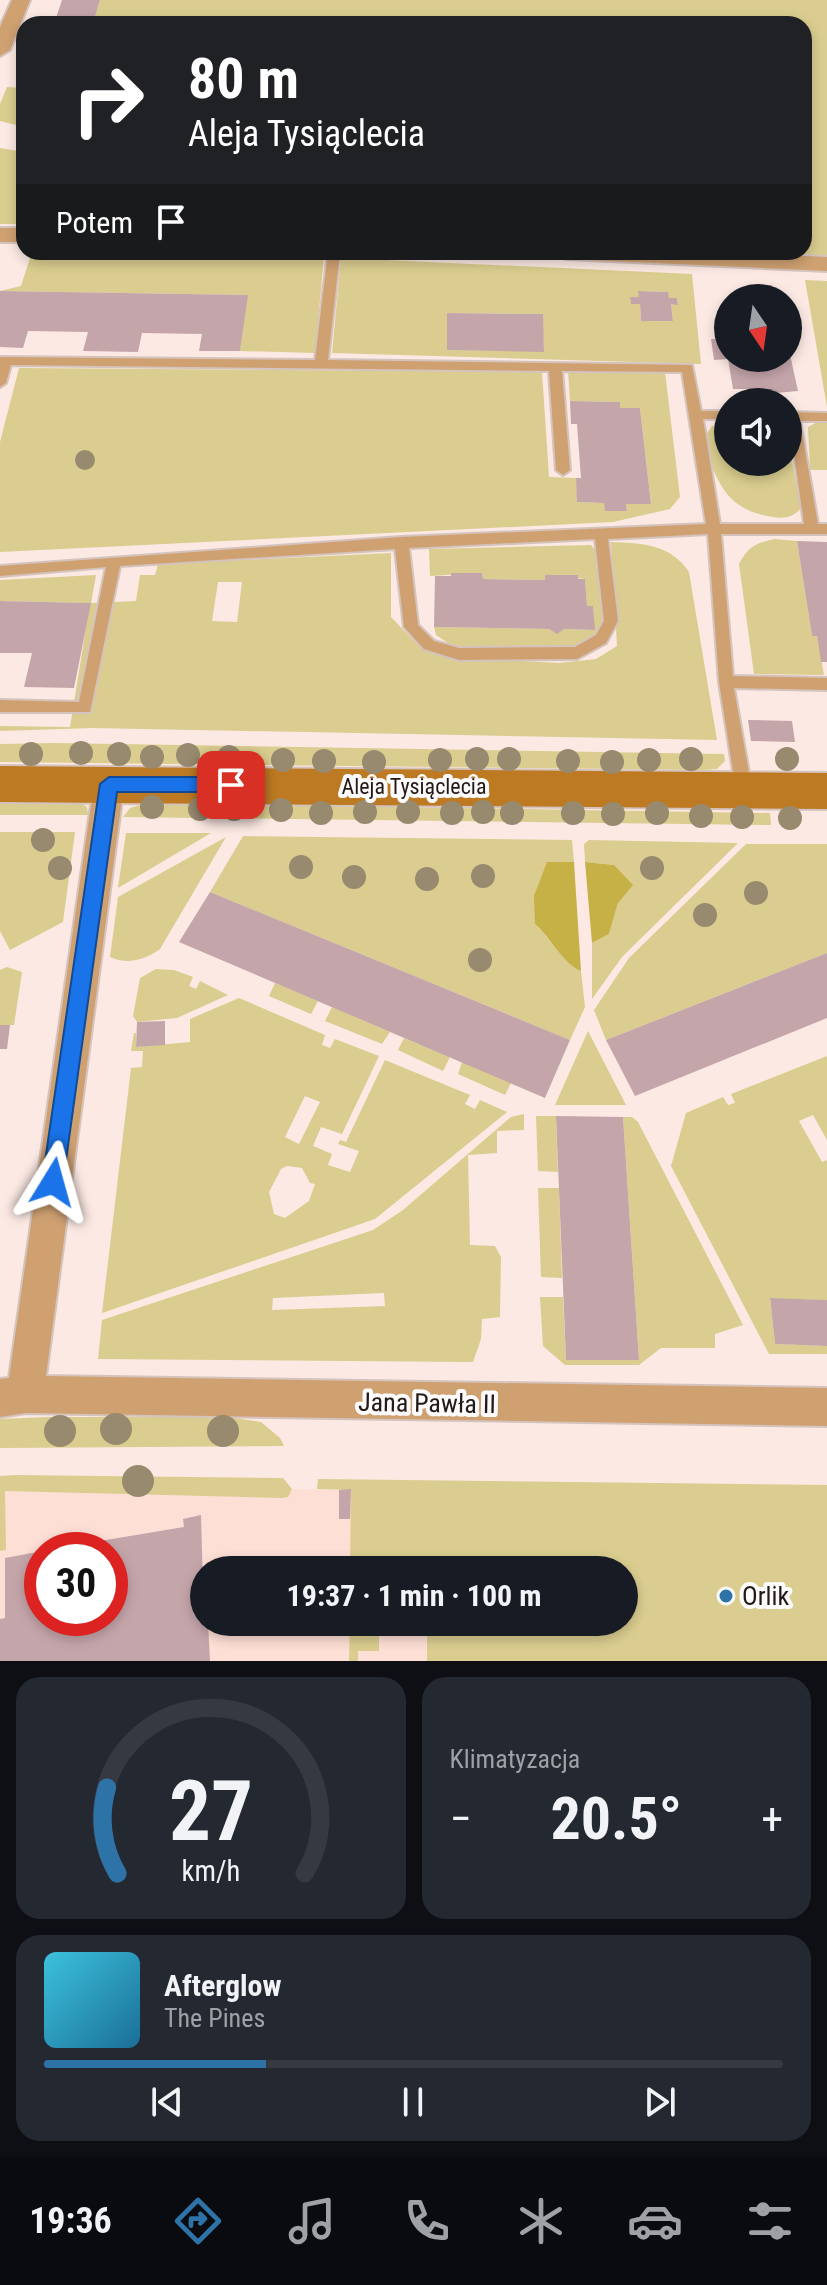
<!DOCTYPE html>
<html lang="pl">
<meta charset="utf-8">
<style>
body{margin:0;font-family:"Roboto Condensed",sans-serif;background:#242831;color:#f1f3f6;height:100vh;display:flex;flex-direction:column;font-size:30px;white-space:nowrap}
*{box-sizing:border-box;margin:0}
p{font-size:26px;color:#9ea1a6}
.icon{flex:none;width:44px;height:44px;fill:none;stroke:currentColor;stroke-width:2;stroke-linecap:round;stroke-linejoin:round}
.map{position:relative;height:1661px;overflow:hidden}
.side{display:flex;flex-direction:column;gap:16px;padding:16px;background:#0d0f14;flex:1}
.side>*{flex:none}
.guide{position:absolute;left:16px;top:16px;width:796px;height:244px;border-radius:24px;box-shadow:0 4px 12px #0003;background:#202124;color:#fff;overflow:hidden}
.needle{width:52px;rotate:167deg}
.tools{position:absolute;left:714px;top:284px;display:grid;gap:16px}
.tools a{display:grid;place-items:center;width:88px;height:88px;border-radius:50%;background:#171b24;box-shadow:0 4px 12px #0003;font-size:40px}
.speed{position:absolute;left:24px;top:1532px;display:flex;gap:16px;font-size:40px;font-weight:700;text-align:center}
.speed>*{display:grid;place-content:center;width:104px;height:104px;border-radius:50%;background:#171b24;box-shadow:0 4px 12px #0003;line-height:1}
.speed .limit{border:12px solid #d22;background:#fff;color:#111}
.pin{position:absolute;display:grid;place-items:center;width:68px;height:68px;color:#fff;margin:-34px;border-radius:16px;box-shadow:0 4px 12px #0006}
.me{position:absolute;width:88px;margin:-44px;rotate:8deg;stroke-linejoin:round;filter:drop-shadow(0 0 6px #0008)}
.turn{display:flex;align-items:center;gap:28px;height:168px;padding:0 40px;font-size:36px}
.turn .icon{width:104px;height:104px;stroke-width:2.5}
.turn b{display:block;font-size:56px;line-height:68px}
.then{display:flex;align-items:center;height:76px;padding:0 40px;background:#0003;gap:16px;font-size:30px}
.big{font-size:60px;font-weight:700;line-height:1.1}
.side .tile{flex:1;display:flex;flex-direction:column;justify-content:center;gap:12px;min-width:0;padding:0 28px;border-radius:24px;background:#242831}
.side .dial{align-items:center;gap:0}
.dial svg{height:208px;overflow:visible;fill:none;stroke:#363941;stroke-width:7;stroke-linecap:round;text-anchor:middle}
.dial text{fill:#f1f3f6;stroke:none}
.song{display:flex;align-items:center;gap:24px}
.cover{width:96px;height:96px;border-radius:12px;background:linear-gradient(135deg,hsl(190 70% 55%),hsl(200 70% 35%))}
.played{height:8px;border-radius:4px;background:linear-gradient(90deg,#2e73a8 30%,#363941 30%)}
.keys{display:flex;justify-content:space-around;direction:ltr}
.heat{display:flex;justify-content:space-between;align-items:center;font-size:44px;direction:ltr}
.side .tiles{flex:1;display:grid;gap:16px;grid-template-columns:1fr 1fr}
.tile:last-child{grid-column:span 2}
.trip{position:absolute;left:190px;top:1556px;width:448px;height:80px;border-radius:40px;background:#171b24;box-shadow:0 4px 12px #0003;font-weight:700;line-height:80px;text-align:center}
.menu{display:flex;height:128px;justify-content:space-around;align-items:center;background:#090b0e;color:#9ea1a6}
.menu .icon{width:56px;height:56px}
.menu .on{color:#2e73a8}
.menu b{font-size:36px;color:#f1f3f6}
.map>svg:first-child{display:block}
.built{fill:#fedfd5;fill-rule:evenodd}
.green{fill:#dacd8f;fill-rule:evenodd}
.forest{fill:#c6b147}
.building{fill:#c4a5aa}
.lines{fill:none;stroke-linecap:round;stroke-linejoin:round}
.lane-casing{stroke:#d5c3be;stroke-width:4}
.street-casing{stroke:#d5c3be;stroke-width:4}
.secondary-casing{stroke:#d5c3be;stroke-width:4}
.lane{fill:#cfa171;fill-rule:evenodd}
.street{fill:#cfa171;fill-rule:evenodd}
.secondary{fill:#bd7a23;fill-rule:evenodd}
.tree{fill:#978a6f}
.route{fill:#1a73e8;stroke:#114b97;stroke-width:2}
.poi-dot{fill:#2e73a8;stroke:#fbfbfb;stroke-width:3}
.labels{text-anchor:middle;stroke-width:8;stroke-linejoin:round;paint-order:stroke}
.street-label{font-size:22px;fill:#231815;stroke:#fbfbfb}
.near-street-label{font-size:26px;fill:#231815;stroke:#fbfbfb}
.near-poi-label{font-size:26px;fill:#231815;stroke:#fbfbfb;text-anchor:start}
</style>
<div class="map">
<svg width="827" height="1661" viewBox="0 0 827 1661">
<rect width="100%" height="100%" fill="#fce9e3"/>
<path class="built" d="M20 1480 292 1489 827 1496V1661H0V1481ZM42 1550H110V1618H42ZM204 1570H624V1622H204Z"/>
<path class="green" d="M100 0H827V256L684 252H804V24H93Z
M7 87 24 88V127L0 121V104Z
M0 148 24 152V224H0Z
M32 252H194L324 257 315 353 240 351 247 295 0 291 21 286Z
M341 258 692 274 701 364 332 353ZM639 291 667 292 669 298H677L678 304H671L673 321H641L640 304 631 303 630 297H639ZM447 313 542 314 544 351 447 350Z
M805 280 827 281V407Z
M19 368 542 372 549 477 576 478 578 502 604 503 627 510 626 504 651 503 640 408H620L619 402 570 401 568 371 665 372 680 497 670 509 613 522 0 552V442Z
M819 421H827V470H810L808 427Z
M728 425V462H788V439L801 508C794 517 784 519 773 517 725 510 718 482 702 441L712 426Z
M775 539 797 541 812 636H817L824 675 754 674 739 564C748 546 756 543 775 539Z
M611 542C641 543 671 544 689 572L717 740 93 728 0 731V726L70 727 90 603 0 601V580L96 575 91 603 136 601 140 575H155L158 564 391 553V617L413 640 452 657 559 663 596 659 617 646ZM218 582H242L237 622 212 621Z
M591 545 596 551 604 624 599 634 576 650 454 647 436 635 434 627 549 629 557 633 564 629 594 630 593 606H587L585 579 545 575V580L483 579 482 573 430 576 429 549Z
M53 743 724 754 725 761 717 769 704 770 0 762V744Z
M0 802H79L87 807 88 815H0Z
M147 803 770 813 771 825 123 817 130 808Z
M0 832H75L63 922 10 950 0 931Z
M126 833H211L118 888Z
M243 836 572 840 574 862H547L535 924C550 938 563 963 581 971L585 1007 570 1040 210 892Z
M226 837 160 949C145 960 127 965 110 957L118 897Z
M589 840 738 843 622 957 592 999V943L609 934 618 903 614 865 585 862 584 844Z
M746 844H827V953L606 1040 594 1010 629 958Z
M7 967 22 972 14 1025H0V970Z
M156 969 174 970 193 977 189 986 196 989 200 981 228 995 177 1018 137 1022 133 1016 140 978Z
M275 983 318 1001 311 1014 269 996Z
M239 998 325 1035 322 1045 330 1048 335 1039 379 1056 342 1134 321 1127 313 1146 332 1154 328 1165 350 1172 359 1151 338 1144 340 1140 346 1142 385 1060 470 1095 465 1104 475 1109 480 1100 507 1112 375 1219 102 1313 131 1068 142 1067 143 1051H131L134 1033H136V1047L190 1042V1019ZM305 1096 320 1102 299 1144 285 1137ZM287 1166 302 1168 310 1183 315 1184 309 1201 285 1218 274 1214 269 1192 281 1169Z
M332 1007 390 1032 382 1044 325 1021Z
M588 1031 626 1105H555Z
M404 1038 450 1057 443 1071 398 1050Z
M827 1056V1140L813 1115 799 1121 822 1162 827 1160V1300L770 1299 775 1344 827 1346V1354H769L671 1166 686 1113 723 1097 728 1105 735 1103 731 1094Z
M462 1062 511 1083 505 1095 458 1074Z
M524 1114V1130L497 1131V1153L468 1155 470 1245 495 1246 501 1257 500 1317 482 1319 481 1339 473 1362 98 1359 102 1320 373 1230 403 1210 511 1117ZM384 1293 385 1306 272 1310 273 1298Z
M536 1116H556L558 1172 538 1171Z
M623 1117H632L638 1122 743 1325 715 1334V1348H661L639 1365H565L543 1346 540 1297H563L566 1360H639Z
M538 1188H559L562 1278 541 1277Z
M48 1417H229L261 1422 280 1438 284 1446 0 1448V1419Z
M15 1475 283 1478 292 1489 288 1497 282 1498 5 1491 6 1550 0 1551V1476Z
M318 1479 827 1485V1661H427V1622H624V1570H350L351 1490 317 1489Z
M350 1622H379V1651H358V1661H349Z"/>
<path class="forest" d="M547 862H574L581 971C563 964 551 938 535 924L534 896Z
M585 862 614 865 633 885 618 903 609 934 592 943Z"/>
<path class="building" d="M62 0H100L93 24H54Z
M0 291 248 295 240 351H199L202 334 142 333 138 352 83 351 88 332 28 331 23 348 0 347Z
M638 291 668 292 669 298H677L678 305 671 304 673 321H641L640 304H631L630 297H639Z
M721 312 728 313V358H788L789 350 798 391 754 395V389H733L728 359 714 360 711 339H725Z
M447 313 543 314 544 352 447 350Z
M570 401 620 402V408H640L651 504H626L627 511H605L604 503 577 502 576 478H581L577 424H571Z
M797 541 827 542V662H821L817 636H812Z
M451 573H482L483 579 545 580V575H578V579H585L587 606H593L595 630 564 629 557 634 549 629 434 627 435 576H451Z
M0 601 91 603 74 688 24 687 32 653H0Z
M748 720 792 721 795 742 751 741Z
M210 892 570 1040 545 1098 179 942Z
M827 953V1018L635 1096 606 1040Z
M165 1021V1045L136 1047 137 1022Z
M0 1025H10L7 1049H0Z
M556 1116 623 1117 639 1360H566Z
M770 1298 827 1300V1346L775 1344Z
M351 1489 350 1519H339V1490Z
M201 1515 204 1622H208L210 1661H0V1619L5 1618V1558L42 1551V1618H110V1550L58 1548 184 1527 183 1519Z"/>
<g class="lines">
<defs>
<path id="lane" d="M328 252H340L328 360 692 365 701 411H728V419H703L720 524H804L788 412 827 413V421H800L818 524H827V534H721L733 676 827 678V690L734 688 752 790 750 795H738L736 790 719 682 708 534 608 539 618 621 606 643 577 659 459 660 424 649 404 627 395 549 120 566 90 712H0V700L79 702 106 567 0 576V566L401 537 706 524 682 372 562 371 570 470 563 475 556 470 549 371 11 365 6 383 0 387V357L315 360ZM595 539 604 621 596 635 575 647 459 648 434 641 418 625 409 548Z"/>
<path id="street" d="M12 0H30L10 50 0 56V27Z
M0 228H24V242H0Z
M556 252H718L827 257V271L567 259 559 257Z
M109 772 119 775 124 784 46 1376 827 1388V1426L26 1413 0 1417V1379L9 1378 94 784 99 775Z"/>
<path id="secondary" d="M0 766 827 773V809L0 802Z"/>
</defs>
<use href="#lane" class="lane-casing"/>
<use href="#street" class="street-casing"/>
<use href="#secondary" class="secondary-casing"/>
<use href="#lane" class="lane"/>
<use href="#street" class="street"/>
<use href="#secondary" class="secondary"/>
</g>
<g class="tree">
<circle cx="85" cy="460" r="10"/>
<circle cx="81" cy="753" r="12"/>
<circle cx="31" cy="754" r="12"/>
<circle cx="119" cy="754" r="12"/>
<circle cx="188" cy="755" r="12"/>
<circle cx="152" cy="757" r="12"/>
<circle cx="229" cy="757" r="12"/>
<circle cx="477" cy="759" r="12"/>
<circle cx="509" cy="759" r="12"/>
<circle cx="691" cy="759" r="12"/>
<circle cx="787" cy="759" r="12"/>
<circle cx="283" cy="760" r="12"/>
<circle cx="440" cy="760" r="12"/>
<circle cx="649" cy="760" r="12"/>
<circle cx="324" cy="761" r="12"/>
<circle cx="568" cy="761" r="12"/>
<circle cx="374" cy="762" r="12"/>
<circle cx="612" cy="762" r="12"/>
<circle cx="152" cy="807" r="12"/>
<circle cx="200" cy="809" r="12"/>
<circle cx="234" cy="809" r="12"/>
<circle cx="281" cy="810" r="12"/>
<circle cx="365" cy="812" r="12"/>
<circle cx="408" cy="812" r="12"/>
<circle cx="483" cy="812" r="12"/>
<circle cx="321" cy="813" r="12"/>
<circle cx="452" cy="813" r="12"/>
<circle cx="512" cy="813" r="12"/>
<circle cx="573" cy="813" r="12"/>
<circle cx="657" cy="813" r="12"/>
<circle cx="613" cy="814" r="12"/>
<circle cx="701" cy="816" r="12"/>
<circle cx="742" cy="817" r="12"/>
<circle cx="790" cy="818" r="12"/>
<circle cx="43" cy="840" r="12"/>
<circle cx="301" cy="867" r="12"/>
<circle cx="60" cy="868" r="12"/>
<circle cx="652" cy="868" r="12"/>
<circle cx="483" cy="876" r="12"/>
<circle cx="354" cy="877" r="12"/>
<circle cx="427" cy="879" r="12"/>
<circle cx="756" cy="893" r="12"/>
<circle cx="705" cy="915" r="12"/>
<circle cx="480" cy="960" r="12"/>
<circle cx="116" cy="1429" r="16"/>
<circle cx="60" cy="1431" r="16"/>
<circle cx="223" cy="1431" r="16"/>
<circle cx="138" cy="1481" r="16"/>
</g>
<path class="route" d="M109 777H231L240 785 231 792H117L63 1182 60 1190 53 1193 45 1190 42 1182 100 784Z"/>
<circle class="poi-dot" cx="726" cy="1596" r="8"/>
<g class="labels">
<g class="street-label">
<text x="414" y="794">Aleja Tysiąclecia</text>
</g>
<g class="near-street-label">
<text transform="translate(427 1403) rotate(1)" y="9">Jana Pawła II</text>
</g>
<g class="near-poi-label">
<text x="742" y="1605">Orlik</text>
</g>
</g>
</svg>
<div class="tools">
<a><svg class="needle" viewBox="-14 -14 28 28"><path d="M0-13l5 13h-10z" fill="#e53935"/><path d="M0 13l5-13h-10z" fill="#9ea1a6"/></svg></a>
<a><svg class="icon" aria-label="sound" viewBox="0 0 24 24"><path d="M4 9h4l5-4v14l-5-4H4zM17 9q2 3 0 6"/></svg></a>
</div>
<div class="speed"><div class="limit">30</div></div>
<div class="pin" style="left:231px;top:785px;background:#d93025"><svg class="icon" aria-label="arrive" viewBox="0 0 24 24"><path d="M6 21V4h12l-3 4 3 4H6"/></svg></div>
<svg class="me" style="left:53px;top:1182px" viewBox="-20 -20 40 40"><path d="M0-17L14 15 0 8-14 15z" fill="#1a73e8" stroke="#fff" stroke-width="4"/></svg>
<div class="trip">19:37 · 1 min · 100 m</div>
<div class="guide">
<div class="turn"><svg class="icon" aria-label="right" viewBox="0 0 24 24"><path d="M7 20v-9h11M14 6l5 5-5 5"/></svg><div><b>80 m</b>Aleja Tysiąclecia</div></div>
<div class="then">Potem<svg class="icon" aria-label="arrive" viewBox="0 0 24 24"><path d="M6 21V4h12l-3 4 3 4H6"/></svg></div>
</div>
</div>
<section class="side">
<div class="tiles">
<div class="tile dial"><svg viewBox="0 0 100 80">
<path d="M14 69A42 42 0 1 1 86 69"/>
<path d="M14 69A42 42 0 0 1 10 36" stroke="#2e73a8"/>
<text x="50" y="56" font-size="32" font-weight="700">27</text>
<text x="50" y="72" font-size="11">km/h</text>
</svg></div>
<div class="tile"><p>Klimatyzacja</p>
<div class="heat"><a>−</a><b class="big">20.5°</b><a>+</a></div>
</div>
<div class="tile">
<div class="song"><i class="cover"></i><div><b>Afterglow</b><p>The Pines</p></div></div>
<div class="played"></div>
<div class="keys"><svg class="icon" aria-label="previous" viewBox="0 0 24 24"><path d="M18 5L8 12l10 7zM5 5v14"/></svg><svg class="icon" aria-label="pause" viewBox="0 0 24 24"><path d="M8 5v14M16 5v14"/></svg><svg class="icon" aria-label="next" viewBox="0 0 24 24"><path d="M6 5l10 7-10 7zM19 5v14"/></svg></div>
</div>
</div>
</section>
<nav class="menu">
<b>19:36</b>
<svg class="icon on" aria-label="directions" viewBox="0 0 24 24"><path d="M12 3l9 9-9 9-9-9zM9 14v-3h6M13 9l2 2-2 2"/></svg>
<svg class="icon" aria-label="music" viewBox="0 0 24 24"><path d="M9 18V5l10-2v13"/><circle cx="6" cy="18" r="3"/><circle cx="16" cy="16" r="3"/></svg>
<svg class="icon" aria-label="phone" viewBox="0 0 24 24"><path d="M5 4h4l2 5-3 2q2 4 5 5l2-3 5 2v4C11 20 4 13 5 4z"/></svg>
<svg class="icon" aria-label="climate" viewBox="0 0 24 24"><path d="M12 3v18M4 7l16 10M4 17L20 7"/></svg>
<svg class="icon" aria-label="car" viewBox="0 0 24 24"><path d="M5 17H2v-5l4-1 3-4h7l3 4 3 1v5h-3M9 17h6M6 11h13"/><circle cx="7" cy="17" r="2"/><circle cx="17" cy="17" r="2"/></svg>
<svg class="icon" aria-label="filters" viewBox="0 0 24 24"><path d="M4 7h16M4 17h16"/><circle cx="9" cy="7" r="2"/><circle cx="15" cy="17" r="2"/></svg>
</nav>
